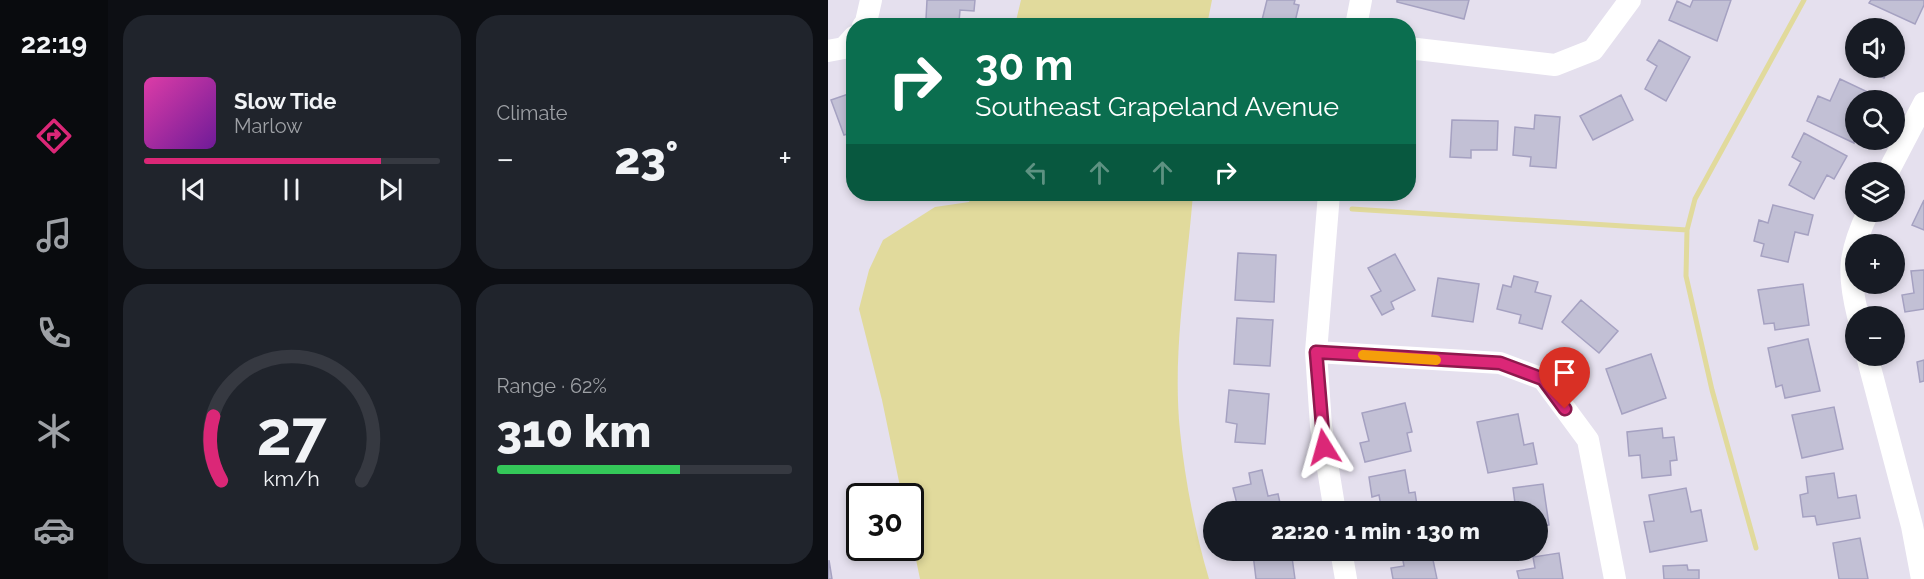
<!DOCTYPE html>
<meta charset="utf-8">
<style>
body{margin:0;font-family:Raleway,sans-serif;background:#20242c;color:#f1f3f6;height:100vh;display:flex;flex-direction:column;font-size:22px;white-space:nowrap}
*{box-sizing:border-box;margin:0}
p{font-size:20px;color:#9ea1a6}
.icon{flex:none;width:33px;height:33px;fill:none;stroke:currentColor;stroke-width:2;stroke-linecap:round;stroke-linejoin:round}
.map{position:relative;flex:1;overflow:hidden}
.panel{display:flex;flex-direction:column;gap:15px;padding:15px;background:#0d0f14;width:720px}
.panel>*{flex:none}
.banner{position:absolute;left:18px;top:18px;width:570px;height:183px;border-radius:24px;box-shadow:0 3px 9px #0003;background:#0b6e4f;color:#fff;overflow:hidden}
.buttons{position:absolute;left:1017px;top:18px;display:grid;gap:12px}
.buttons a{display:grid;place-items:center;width:60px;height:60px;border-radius:50%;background:#171b24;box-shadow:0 3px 9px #0003;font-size:30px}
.speed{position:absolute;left:18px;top:483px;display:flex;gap:12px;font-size:30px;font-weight:700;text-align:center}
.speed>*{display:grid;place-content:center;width:78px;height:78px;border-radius:50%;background:#171b24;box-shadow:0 3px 9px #0003;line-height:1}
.speed .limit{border:3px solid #111;border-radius:9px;background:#fff;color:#111}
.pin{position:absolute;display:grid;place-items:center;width:51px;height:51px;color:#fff;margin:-62px -26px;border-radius:50% 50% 50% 0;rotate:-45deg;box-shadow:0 0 6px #0007}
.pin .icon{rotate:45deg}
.me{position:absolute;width:66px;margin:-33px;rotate:352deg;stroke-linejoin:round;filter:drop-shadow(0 0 4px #0008)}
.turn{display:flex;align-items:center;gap:21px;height:126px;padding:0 30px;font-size:27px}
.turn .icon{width:78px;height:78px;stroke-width:2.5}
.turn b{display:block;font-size:42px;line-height:51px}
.lanes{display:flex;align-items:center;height:57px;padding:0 30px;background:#0003;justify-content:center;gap:30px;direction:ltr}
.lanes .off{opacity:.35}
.big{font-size:45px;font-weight:800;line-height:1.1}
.panel .card{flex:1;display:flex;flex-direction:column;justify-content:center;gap:9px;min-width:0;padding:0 21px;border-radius:24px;background:#20242c}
.panel .dial{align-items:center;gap:0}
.dial svg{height:156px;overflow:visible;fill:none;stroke:#363941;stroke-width:7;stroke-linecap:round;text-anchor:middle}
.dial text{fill:#f1f3f6;stroke:none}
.song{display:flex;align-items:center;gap:18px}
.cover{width:72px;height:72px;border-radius:9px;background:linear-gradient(135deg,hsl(320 70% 55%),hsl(280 70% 35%))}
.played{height:6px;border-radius:3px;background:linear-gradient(90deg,#db2777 80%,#363941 80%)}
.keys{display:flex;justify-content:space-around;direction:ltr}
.heat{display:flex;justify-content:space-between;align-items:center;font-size:33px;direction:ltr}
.charge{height:9px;border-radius:4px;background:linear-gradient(90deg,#34c759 62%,#363941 0)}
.panel .tiles{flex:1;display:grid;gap:15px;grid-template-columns:repeat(2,1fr)}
.trip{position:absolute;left:375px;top:501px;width:345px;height:60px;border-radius:30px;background:#171b24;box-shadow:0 3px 9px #0003;font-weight:800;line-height:60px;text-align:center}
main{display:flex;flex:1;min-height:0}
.tabs{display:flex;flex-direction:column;width:108px;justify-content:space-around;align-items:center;background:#090b0e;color:#9ea1a6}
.tabs .icon{width:42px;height:42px}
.tabs .current{color:#db2777}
.tabs b{font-size:27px;color:#f1f3f6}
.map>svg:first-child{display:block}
.water{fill:#e1da9c}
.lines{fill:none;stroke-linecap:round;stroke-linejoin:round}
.stream{stroke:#e1da9c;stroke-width:5}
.building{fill:#c2c0d5;stroke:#a5a1c1;stroke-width:1.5}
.minor{stroke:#fff;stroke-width:22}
.route-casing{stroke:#8e194d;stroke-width:15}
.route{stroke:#db2777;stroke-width:10}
.slow{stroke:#f59e0b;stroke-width:10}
</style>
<main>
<nav class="tabs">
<b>22:19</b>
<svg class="icon current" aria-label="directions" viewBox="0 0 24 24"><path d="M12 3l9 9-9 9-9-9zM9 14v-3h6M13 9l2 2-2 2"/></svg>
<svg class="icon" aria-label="music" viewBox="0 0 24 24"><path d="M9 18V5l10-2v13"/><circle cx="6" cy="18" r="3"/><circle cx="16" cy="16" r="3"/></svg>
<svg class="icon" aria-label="phone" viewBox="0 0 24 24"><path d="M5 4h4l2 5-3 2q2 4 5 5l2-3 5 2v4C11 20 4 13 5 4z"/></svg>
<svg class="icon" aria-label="climate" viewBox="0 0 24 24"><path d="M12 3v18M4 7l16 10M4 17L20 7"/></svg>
<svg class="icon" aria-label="car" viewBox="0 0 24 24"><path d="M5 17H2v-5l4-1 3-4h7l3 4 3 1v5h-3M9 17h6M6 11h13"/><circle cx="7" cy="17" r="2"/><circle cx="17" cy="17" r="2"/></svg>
</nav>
<section class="panel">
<div class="tiles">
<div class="card">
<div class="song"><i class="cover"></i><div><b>Slow Tide</b><p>Marlow</p></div></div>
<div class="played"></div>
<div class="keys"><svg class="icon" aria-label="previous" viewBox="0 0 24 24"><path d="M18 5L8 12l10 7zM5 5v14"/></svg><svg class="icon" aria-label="pause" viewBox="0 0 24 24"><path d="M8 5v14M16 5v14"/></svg><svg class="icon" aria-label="next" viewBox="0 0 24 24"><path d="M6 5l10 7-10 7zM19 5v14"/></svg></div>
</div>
<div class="card"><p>Climate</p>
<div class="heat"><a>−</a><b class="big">23°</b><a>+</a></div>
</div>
<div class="card dial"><svg viewBox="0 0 100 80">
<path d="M14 69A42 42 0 1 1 86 69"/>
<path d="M14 69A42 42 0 0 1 10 36" stroke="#db2777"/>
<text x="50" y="56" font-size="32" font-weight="700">27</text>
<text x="50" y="72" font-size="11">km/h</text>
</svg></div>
<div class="card"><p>Range · 62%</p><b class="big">310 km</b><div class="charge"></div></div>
</div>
</section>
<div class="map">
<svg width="1096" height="579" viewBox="0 0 1096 579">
<rect width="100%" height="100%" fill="#e5e0ee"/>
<path class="water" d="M193 0H384L379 25H187Z
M146 194H365C359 271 344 353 352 431 357 480 367 532 381 579H92L83 535 82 496H74L54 400 31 309 41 270 55 240 107 207 141 202Z"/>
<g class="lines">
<path class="stream" d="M524 209 859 230
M928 548 884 390 858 276 859 230 867 199 976 0"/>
</g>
<path class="building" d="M99 0H147L146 11 132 10 131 22 98 19Z
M439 0H467L466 4 471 5 466 26 433 24Z
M569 0H641L636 19 569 2Z
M865 0H903L889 41 841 20 849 1 862 7Z
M1043 0H1096V5L1087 24 1041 3Z
M1066 34 1074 37 1066 54Z
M831 40 862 57 838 101 817 89 829 66 819 60Z
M1033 68H1061L1056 78Z
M1012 79 1044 94 1041 100H1028L1026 143 979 121 990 96 1002 101Z
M26 92V132L16 135 3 100Z
M793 95 805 120 765 140 752 116Z
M580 106 587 107 582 161H580Z
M707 115 732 117 728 168 702 166 703 157 685 155 687 127 706 129Z
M624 120 670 121 669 150H643V158L622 157Z
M976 133 1019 156 1006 179 999 175 986 199 961 185 973 162 964 157Z
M1096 200V230L1084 225Z
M945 205 985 215 980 235 967 232 960 262 933 256 936 244 926 241 931 220 940 223Z
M410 253 448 255 446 302 407 300Z
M567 254 587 290 563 302 566 309 554 315 543 296 553 291 540 268Z
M1096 270V309L1077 312 1074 295 1086 293 1083 271Z
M686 276 710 282 707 292 723 296 714 329 691 323 693 315 669 309 675 285 683 287Z
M610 278 651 284 645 322 604 316Z
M975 284 981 325 947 330 946 323 936 324 930 290Z
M753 300 790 331 771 353 734 322Z
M409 318 445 320 442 366 406 364Z
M980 339 992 391 957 398 954 385 948 387 940 348Z
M823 354 838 398 794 414 778 369Z
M1096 360V381L1092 382 1089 362Z
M401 390 441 394 437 444 407 442 409 424 398 422Z
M577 403 584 432 579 433 583 451 537 462 532 443 541 441 534 413Z
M1006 407 1015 449 974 458 964 415Z
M690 414 696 445 705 443 709 464 660 473 649 422Z
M834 428 835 438 846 437 849 460 842 461 843 475 814 478 812 455 801 456 799 432Z
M434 470 440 496 450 494 454 512H411L405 488 423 484 421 473Z
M577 470 581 493 587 492 590 512H554L551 495 544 497 541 477Z
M1006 473 1010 498 1028 495 1032 518 989 525 987 516 975 517 972 495 980 493 978 477Z
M715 484 721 525 710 527V512L688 511 685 488Z
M858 488 863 512 873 510 879 541 822 552 816 522 826 521 821 495Z
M1032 538 1040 579H1011L1005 543Z
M463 550 467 579H428L425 554Z
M573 550H612L613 559 605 560 609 579H565L563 568 576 566Z
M731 553 735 579H691L689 571 707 568 705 557Z
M1 560 4 579H0Z
M859 565 860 570H871V579H836L835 566Z"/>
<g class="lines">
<path class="minor" d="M35 26 38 22 43 0
M528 26 533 0
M580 48 727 65 765 50 802 0
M0 51 16 48 26 37
M1060 172 1096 103
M501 194 488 352 493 426 507 512
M1030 316C1019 272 1021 253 1040 212
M488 352 672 363 715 379 760 440 787 579
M1039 356 1084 526 1094 579
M513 550 518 579"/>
</g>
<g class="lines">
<defs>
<path id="route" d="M496 447 488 352 672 363 715 379 737 409"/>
</defs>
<use href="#route" class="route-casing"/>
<use href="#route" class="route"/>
<path class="slow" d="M535 355 608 360"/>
</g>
</svg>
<div class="buttons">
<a><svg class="icon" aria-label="sound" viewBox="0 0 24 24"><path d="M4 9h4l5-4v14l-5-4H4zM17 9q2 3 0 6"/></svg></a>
<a><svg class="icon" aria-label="search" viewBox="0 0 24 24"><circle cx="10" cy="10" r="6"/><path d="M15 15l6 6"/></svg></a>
<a><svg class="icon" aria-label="layers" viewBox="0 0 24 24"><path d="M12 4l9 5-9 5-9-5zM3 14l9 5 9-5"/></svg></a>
<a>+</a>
<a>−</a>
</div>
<div class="speed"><div class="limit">30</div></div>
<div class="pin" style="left:737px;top:409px;background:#d93025"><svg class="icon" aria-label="arrive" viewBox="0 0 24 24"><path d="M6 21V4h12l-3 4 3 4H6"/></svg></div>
<svg class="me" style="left:496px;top:447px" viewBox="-20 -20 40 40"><path d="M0-17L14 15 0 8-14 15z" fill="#db2777" stroke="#fff" stroke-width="4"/></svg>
<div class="trip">22:20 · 1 min · 130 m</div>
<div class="banner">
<div class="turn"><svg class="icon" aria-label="right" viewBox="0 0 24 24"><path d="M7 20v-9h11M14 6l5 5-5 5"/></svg><div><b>30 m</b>Southeast Grapeland Avenue</div></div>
<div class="lanes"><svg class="icon off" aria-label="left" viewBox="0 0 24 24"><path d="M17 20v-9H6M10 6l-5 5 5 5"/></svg><svg class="icon off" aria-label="ahead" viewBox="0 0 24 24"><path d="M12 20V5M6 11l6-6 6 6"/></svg><svg class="icon off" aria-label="ahead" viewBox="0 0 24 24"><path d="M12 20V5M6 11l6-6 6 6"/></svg><svg class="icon" aria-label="right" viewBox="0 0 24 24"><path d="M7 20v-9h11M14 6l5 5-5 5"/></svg></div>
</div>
</div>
</main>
